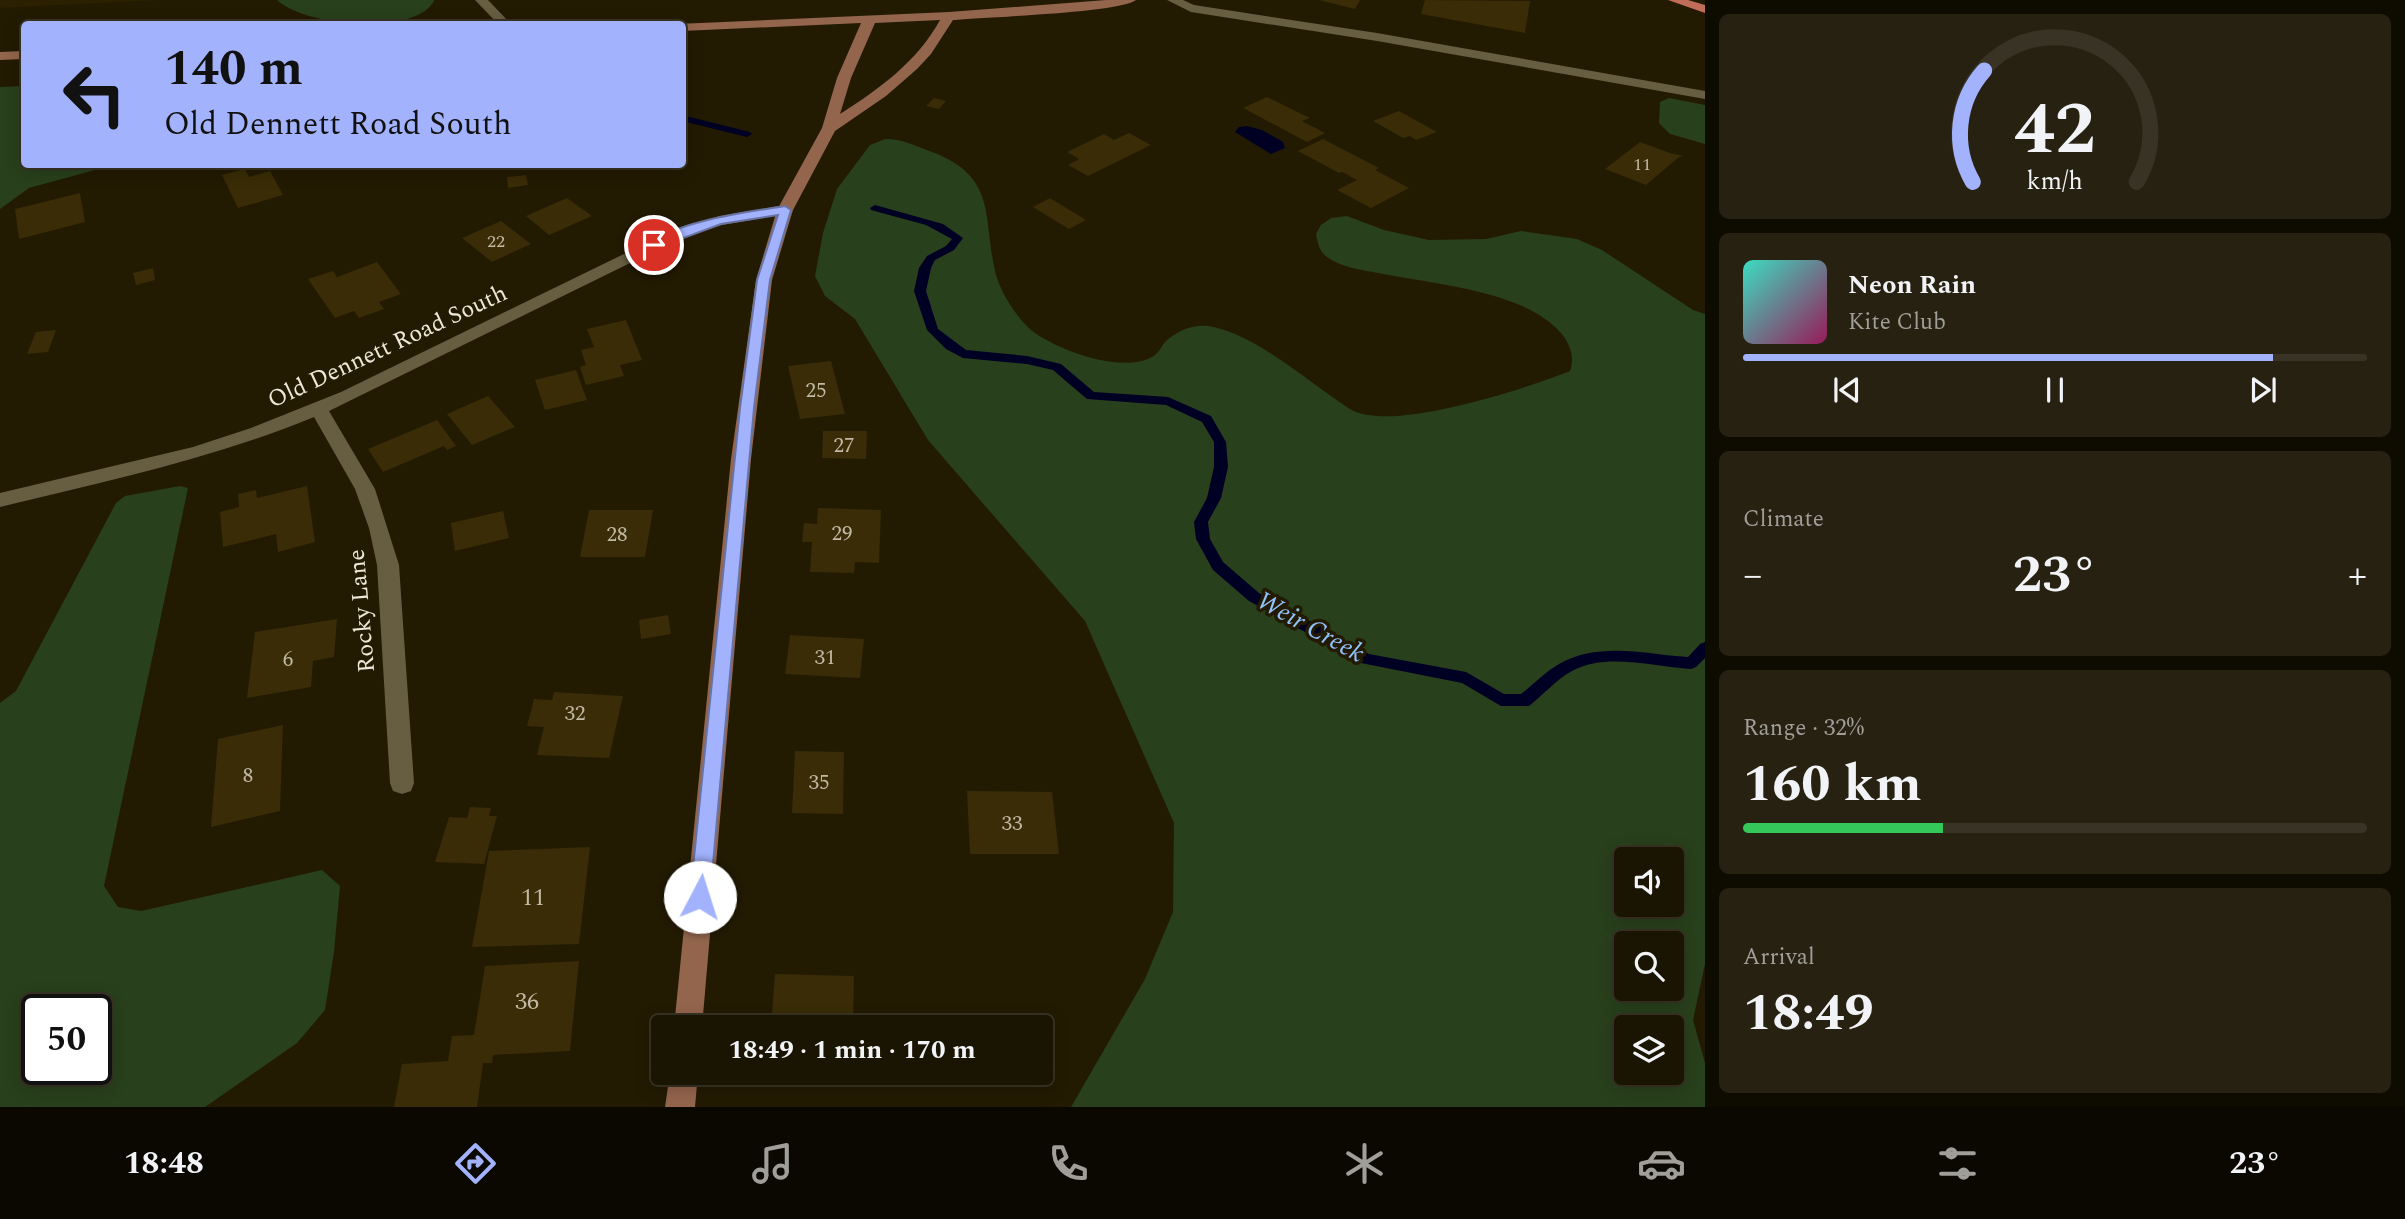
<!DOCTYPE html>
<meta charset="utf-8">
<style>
body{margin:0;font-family:Spectral,serif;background:#272111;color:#f1f3f6;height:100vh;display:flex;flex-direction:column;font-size:26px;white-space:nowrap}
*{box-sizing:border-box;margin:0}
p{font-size:23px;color:#9f9e99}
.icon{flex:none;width:38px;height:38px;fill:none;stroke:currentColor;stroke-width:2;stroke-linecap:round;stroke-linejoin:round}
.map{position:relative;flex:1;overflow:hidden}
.side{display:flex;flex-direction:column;gap:14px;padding:14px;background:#0e0b01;width:700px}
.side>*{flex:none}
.hud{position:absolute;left:21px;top:21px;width:665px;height:147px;border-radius:7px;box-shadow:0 4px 18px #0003,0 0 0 2px #383324;background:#a2b2fd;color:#111;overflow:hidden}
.tools{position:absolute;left:1614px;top:847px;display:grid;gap:14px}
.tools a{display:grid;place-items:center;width:70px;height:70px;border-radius:7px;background:#1a1402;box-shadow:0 4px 18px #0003,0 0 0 2px #383324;font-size:35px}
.speed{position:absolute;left:21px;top:994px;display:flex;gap:14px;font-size:35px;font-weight:700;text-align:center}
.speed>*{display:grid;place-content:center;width:91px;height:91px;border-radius:50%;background:#1a1402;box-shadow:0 4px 18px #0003,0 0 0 2px #383324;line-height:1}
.speed .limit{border:4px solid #111;border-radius:10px;background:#fff;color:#111}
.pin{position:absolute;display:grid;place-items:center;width:60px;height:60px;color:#fff;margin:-30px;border:4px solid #fff;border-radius:50%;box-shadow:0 2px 7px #0007}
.me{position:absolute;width:77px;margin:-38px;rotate:5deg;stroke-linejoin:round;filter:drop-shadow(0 0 5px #0008)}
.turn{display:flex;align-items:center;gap:24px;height:147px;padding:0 28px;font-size:32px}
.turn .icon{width:91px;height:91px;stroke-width:2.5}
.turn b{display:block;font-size:49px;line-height:60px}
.big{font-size:52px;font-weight:700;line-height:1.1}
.side .widget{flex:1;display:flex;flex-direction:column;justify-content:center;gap:10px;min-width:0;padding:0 24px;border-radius:10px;background:#272111}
.side .dial{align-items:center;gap:0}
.dial svg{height:182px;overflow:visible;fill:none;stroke:#383324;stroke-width:7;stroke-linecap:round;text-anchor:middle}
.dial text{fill:#f1f3f6;stroke:none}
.song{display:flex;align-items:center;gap:21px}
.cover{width:84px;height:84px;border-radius:10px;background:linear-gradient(135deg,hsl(170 70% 55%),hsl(330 70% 35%))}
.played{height:7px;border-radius:4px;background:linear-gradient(90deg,#a2b2fd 85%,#383324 85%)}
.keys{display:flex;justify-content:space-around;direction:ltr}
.heat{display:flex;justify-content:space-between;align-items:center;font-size:38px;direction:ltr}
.charge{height:10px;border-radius:5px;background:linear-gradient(90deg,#34c759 32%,#383324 0)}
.trip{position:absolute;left:651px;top:1015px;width:402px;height:70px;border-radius:7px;background:#1a1402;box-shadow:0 4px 18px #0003,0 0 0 2px #383324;font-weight:700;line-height:70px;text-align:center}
.tabs{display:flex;height:112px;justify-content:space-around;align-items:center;background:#0a0801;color:#9f9e99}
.tabs .icon{width:49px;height:49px}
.tabs .active{color:#a2b2fd}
.tabs b{font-size:32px;color:#f1f3f6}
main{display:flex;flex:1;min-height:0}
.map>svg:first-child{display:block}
.built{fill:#2b2000}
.green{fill:#29401c;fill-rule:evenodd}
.water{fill:#000024}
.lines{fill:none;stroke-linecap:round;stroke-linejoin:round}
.stream{fill:#000024;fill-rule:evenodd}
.building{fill:#392c06}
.lane{fill:#675d41;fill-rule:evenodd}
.street{fill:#675d41;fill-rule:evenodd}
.secondary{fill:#93654d;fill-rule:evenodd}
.primary{fill:#c06d5a;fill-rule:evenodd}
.route{fill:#a2b2fd;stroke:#6974a4;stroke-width:2}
.labels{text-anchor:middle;stroke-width:7;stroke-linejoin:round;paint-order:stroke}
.far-number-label{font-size:18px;fill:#c1b9a4}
.number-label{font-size:21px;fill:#c1b9a4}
.street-label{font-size:24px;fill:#eee8d9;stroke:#231a02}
.near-number-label{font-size:24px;fill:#c1b9a4}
.water-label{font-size:26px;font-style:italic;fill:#91c2fc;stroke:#231a02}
</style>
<main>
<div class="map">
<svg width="1705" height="1107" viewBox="0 0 1705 1107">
<rect width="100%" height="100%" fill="#231a02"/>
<path class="built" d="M0 0H161L0 8Z"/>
<path class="green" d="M277 0H434V1C414 37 304 26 277 0Z
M24 86V164L113 165 29 188 0 209V87Z
M1669 98 1705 105V144L1670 134 1659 123 1660 102Z
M885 139C903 139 918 147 935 153 997 178 983 218 995 271 999 290 1016 317 1031 330 1056 350 1126 376 1155 355 1159 352 1162 346 1165 342 1176 331 1193 324 1208 326 1255 333 1311 384 1350 409 1389 434 1527 388 1570 371 1575 357 1570 343 1560 332 1523 290 1431 284 1378 273 1362 270 1340 267 1327 257 1319 251 1318 244 1316 234L1321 225 1331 218 1347 216 1384 230 1429 240 1486 239 1521 231 1577 239 1602 250 1693 310 1705 314V964L1693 1020 1705 1063V1107H1071L1145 979 1173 912 1174 823 1085 621 928 440 855 319 825 296 815 276 823 233 837 189 870 145ZM1671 859V905H1626V859ZM1671 943V989H1626V943ZM1671 1027V1073H1626V1027Z
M180 486 188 488 104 886 118 907 141 911 322 870 340 886 334 952 325 1010 297 1043 205 1107H0V703L16 691 116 503 125 496ZM37 1010H96V1069H37Z"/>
<path class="water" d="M1247 126 1262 130 1283 142 1285 148 1271 154 1235 132 1239 127Z"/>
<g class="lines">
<path class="stream" d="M682 115 750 132 752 134 747 137 682 121Z
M875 205 943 224 963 238 954 250 935 260 931 268 926 291 938 329 966 350 1027 356 1061 364 1094 392 1168 397 1211 416 1226 442 1228 467 1221 498 1208 522 1210 539 1223 562 1259 593 1369 654 1466 672 1504 694H1521C1534 684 1545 672 1559 664 1599 641 1645 654 1688 657L1700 644 1705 642V658L1696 667 1691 669C1654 667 1607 652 1572 671 1556 680 1544 694 1529 706H1501L1462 683 1361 663 1249 601 1213 570 1196 539 1194 522 1207 498 1214 467V442L1202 422 1166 405 1087 399 1053 370 1027 364 963 358 946 349 927 330 914 291 919 268 927 256 946 246 952 239 926 225 871 210 870 208Z"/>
</g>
<path class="building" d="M1319 0H1360L1355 9Z
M1425 0 1530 1 1525 33 1421 14Z
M1267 97 1310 118 1302 121 1325 133 1307 142 1243 108Z
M934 98 946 101 939 109 926 106Z
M1399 111 1437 132 1416 140 1410 136 1403 138 1373 121Z
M1129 133 1151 145 1088 176 1068 165 1079 159 1067 152 1104 134 1114 140Z
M1323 139 1379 168 1375 170 1409 188 1371 208 1337 190 1357 180 1342 172 1339 173 1298 151Z
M1640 142 1670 153 1684 156 1679 157 1646 185 1605 169Z
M245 169 249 177 270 171 283 195 238 208 222 175Z
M526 175 528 185 508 188 507 177Z
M80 193 85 222 19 239 15 209Z
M567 198 592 216 549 235 526 216Z
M1050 198 1086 220 1069 229 1033 207Z
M501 221 531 244 492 262 462 238Z
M377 262 401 294 379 302 384 309 359 318 354 311 335 318 308 279 333 271 337 277Z
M153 268 155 280 136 285 133 273Z
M626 320 642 360 620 365 624 376 586 385 580 367 586 365 581 350 594 347 587 329Z
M56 330 48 352 27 354 36 332Z
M831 361 845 414 800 419 788 366Z
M576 370 587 400 545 410 535 380Z
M488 396 515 427 472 445 447 414Z
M437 420 456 446 447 450 444 446 383 472 368 449Z
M823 431H867L866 459 822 458Z
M307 486 315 542 278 552 276 534 223 547 220 512 239 507 238 494 256 490 257 498Z
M818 508 881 510 879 563 855 562 854 573 810 572 812 542H802L804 523 817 524Z
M589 510H653L645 557H580Z
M503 511 509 538 455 551 451 523Z
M668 615 671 634 641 639 639 620Z
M337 619 334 657 313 661 311 687 247 698 255 632Z
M790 635 864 639 860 678 785 674Z
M554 692 623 696 609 758 537 755 544 727 527 726 534 699 552 700Z
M283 725 280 811 211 827 218 739Z
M795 751 844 752 843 814 792 813Z
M967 791 1052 792 1059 854H970Z
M470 807 491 808 489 816H497L484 864 435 862 449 817 467 818Z
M590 847 579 944 472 947 489 851Z
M579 961 570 1051 493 1055 492 1063H483L477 1107H394L402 1064 448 1061 452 1036 474 1035 485 966Z
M775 974 854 976 853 1027H771Z"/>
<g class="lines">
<path class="lane" d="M1167 0H1183L1194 5 1377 33 1705 91V99L1377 41 1191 12Z"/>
<path class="street" d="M475 0H488L511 24H498Z
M785 205 791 207 793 210 791 213 722 225 681 238 329 411 375 489 399 565 414 783 411 791 402 794 393 791 390 783 377 565 369 528 355 489 314 417C212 459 106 481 0 507V493L193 447 251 428 341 392 669 232 719 216Z"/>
<path class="secondary" d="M1106 0H1136C1120 13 983 17 953 20L931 54 917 69 886 96 835 131 793 210 772 280 751 459 702 1027H674L731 459 756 280 777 210 822 128 837 78 861 23 682 31V24H677L949 12ZM940 20C917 62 879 89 840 114L851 78 875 23Z
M24 51V59L0 60V52Z
M670 1073H698L695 1107H665Z"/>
<path class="primary" d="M1668 0H1688L1705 5V13Z"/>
</g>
<path class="route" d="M785 206 791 210 770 280 754 408 710 897 707 904 700 906 693 904 690 897 740 408 757 280 778 215 721 224 654 249 648 245C675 221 749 212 785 206Z"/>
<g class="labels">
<g class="far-number-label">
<text x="1642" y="170">11</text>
<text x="496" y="247">22</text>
</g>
<g class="number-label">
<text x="816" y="397">25</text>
<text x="844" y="452">27</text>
<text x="842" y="540">29</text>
<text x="617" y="541">28</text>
<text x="825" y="664">31</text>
<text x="288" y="666">6</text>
<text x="575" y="720">32</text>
<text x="248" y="782">8</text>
<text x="819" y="789">35</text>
<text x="1012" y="830">33</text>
</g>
<g class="street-label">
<text transform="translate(387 346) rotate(-25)" y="8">Old Dennett Road South</text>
<text transform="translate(361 611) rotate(-95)" y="8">Rocky Lane</text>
</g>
<g class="near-number-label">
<text x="533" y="905">11</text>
<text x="527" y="1009">36</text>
</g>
<g class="water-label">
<text transform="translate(1311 626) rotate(29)" y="9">Weir Creek</text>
</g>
</g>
</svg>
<div class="tools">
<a><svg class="icon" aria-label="sound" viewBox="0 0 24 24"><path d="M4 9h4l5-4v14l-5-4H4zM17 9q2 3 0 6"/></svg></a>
<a><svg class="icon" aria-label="search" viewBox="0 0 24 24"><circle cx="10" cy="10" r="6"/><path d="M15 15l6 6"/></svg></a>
<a><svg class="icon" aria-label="layers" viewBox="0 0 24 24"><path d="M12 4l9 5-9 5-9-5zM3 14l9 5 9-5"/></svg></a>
</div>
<div class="speed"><div class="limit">50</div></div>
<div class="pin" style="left:654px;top:245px;background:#d93025"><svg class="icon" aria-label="arrive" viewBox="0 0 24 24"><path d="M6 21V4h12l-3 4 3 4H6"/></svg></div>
<svg class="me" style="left:700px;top:897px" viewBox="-20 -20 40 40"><circle r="19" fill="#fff"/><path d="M0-13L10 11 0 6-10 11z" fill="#a2b2fd"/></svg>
<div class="trip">18:49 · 1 min · 170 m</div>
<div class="hud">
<div class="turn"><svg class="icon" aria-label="left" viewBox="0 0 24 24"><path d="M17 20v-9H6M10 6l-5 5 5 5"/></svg><div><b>140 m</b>Old Dennett Road South</div></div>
</div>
</div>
<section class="side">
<div class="widget dial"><svg viewBox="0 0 100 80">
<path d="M14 69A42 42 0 1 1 86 69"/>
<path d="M14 69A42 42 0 0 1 19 20" stroke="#a2b2fd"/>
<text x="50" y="56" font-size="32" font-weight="700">42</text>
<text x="50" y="72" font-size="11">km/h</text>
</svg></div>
<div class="widget">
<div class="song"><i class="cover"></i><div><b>Neon Rain</b><p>Kite Club</p></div></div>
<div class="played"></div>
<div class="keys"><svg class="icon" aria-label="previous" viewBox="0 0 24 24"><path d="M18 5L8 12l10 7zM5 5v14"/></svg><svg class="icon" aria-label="pause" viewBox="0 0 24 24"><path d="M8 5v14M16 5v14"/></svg><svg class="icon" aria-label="next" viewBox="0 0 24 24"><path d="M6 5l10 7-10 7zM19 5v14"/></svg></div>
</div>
<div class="widget"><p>Climate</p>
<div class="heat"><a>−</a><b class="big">23°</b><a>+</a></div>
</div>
<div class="widget"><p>Range · 32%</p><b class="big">160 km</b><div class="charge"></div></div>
<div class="widget"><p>Arrival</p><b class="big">18:49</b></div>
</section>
</main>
<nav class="tabs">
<b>18:48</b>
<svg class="icon active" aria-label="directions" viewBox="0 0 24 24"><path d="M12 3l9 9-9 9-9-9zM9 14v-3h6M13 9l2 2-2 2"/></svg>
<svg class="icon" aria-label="music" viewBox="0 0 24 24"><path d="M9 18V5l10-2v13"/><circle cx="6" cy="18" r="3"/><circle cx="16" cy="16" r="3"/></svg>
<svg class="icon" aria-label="phone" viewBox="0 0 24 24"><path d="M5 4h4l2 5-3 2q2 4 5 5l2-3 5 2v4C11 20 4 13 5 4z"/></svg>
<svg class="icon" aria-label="climate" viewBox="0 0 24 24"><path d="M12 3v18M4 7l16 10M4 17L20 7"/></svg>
<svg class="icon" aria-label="car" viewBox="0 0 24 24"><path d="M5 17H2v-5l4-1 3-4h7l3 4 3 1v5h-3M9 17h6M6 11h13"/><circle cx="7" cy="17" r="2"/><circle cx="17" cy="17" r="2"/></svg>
<svg class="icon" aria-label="filters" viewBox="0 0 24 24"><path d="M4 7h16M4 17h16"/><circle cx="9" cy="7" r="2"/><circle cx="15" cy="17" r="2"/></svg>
<b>23°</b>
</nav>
